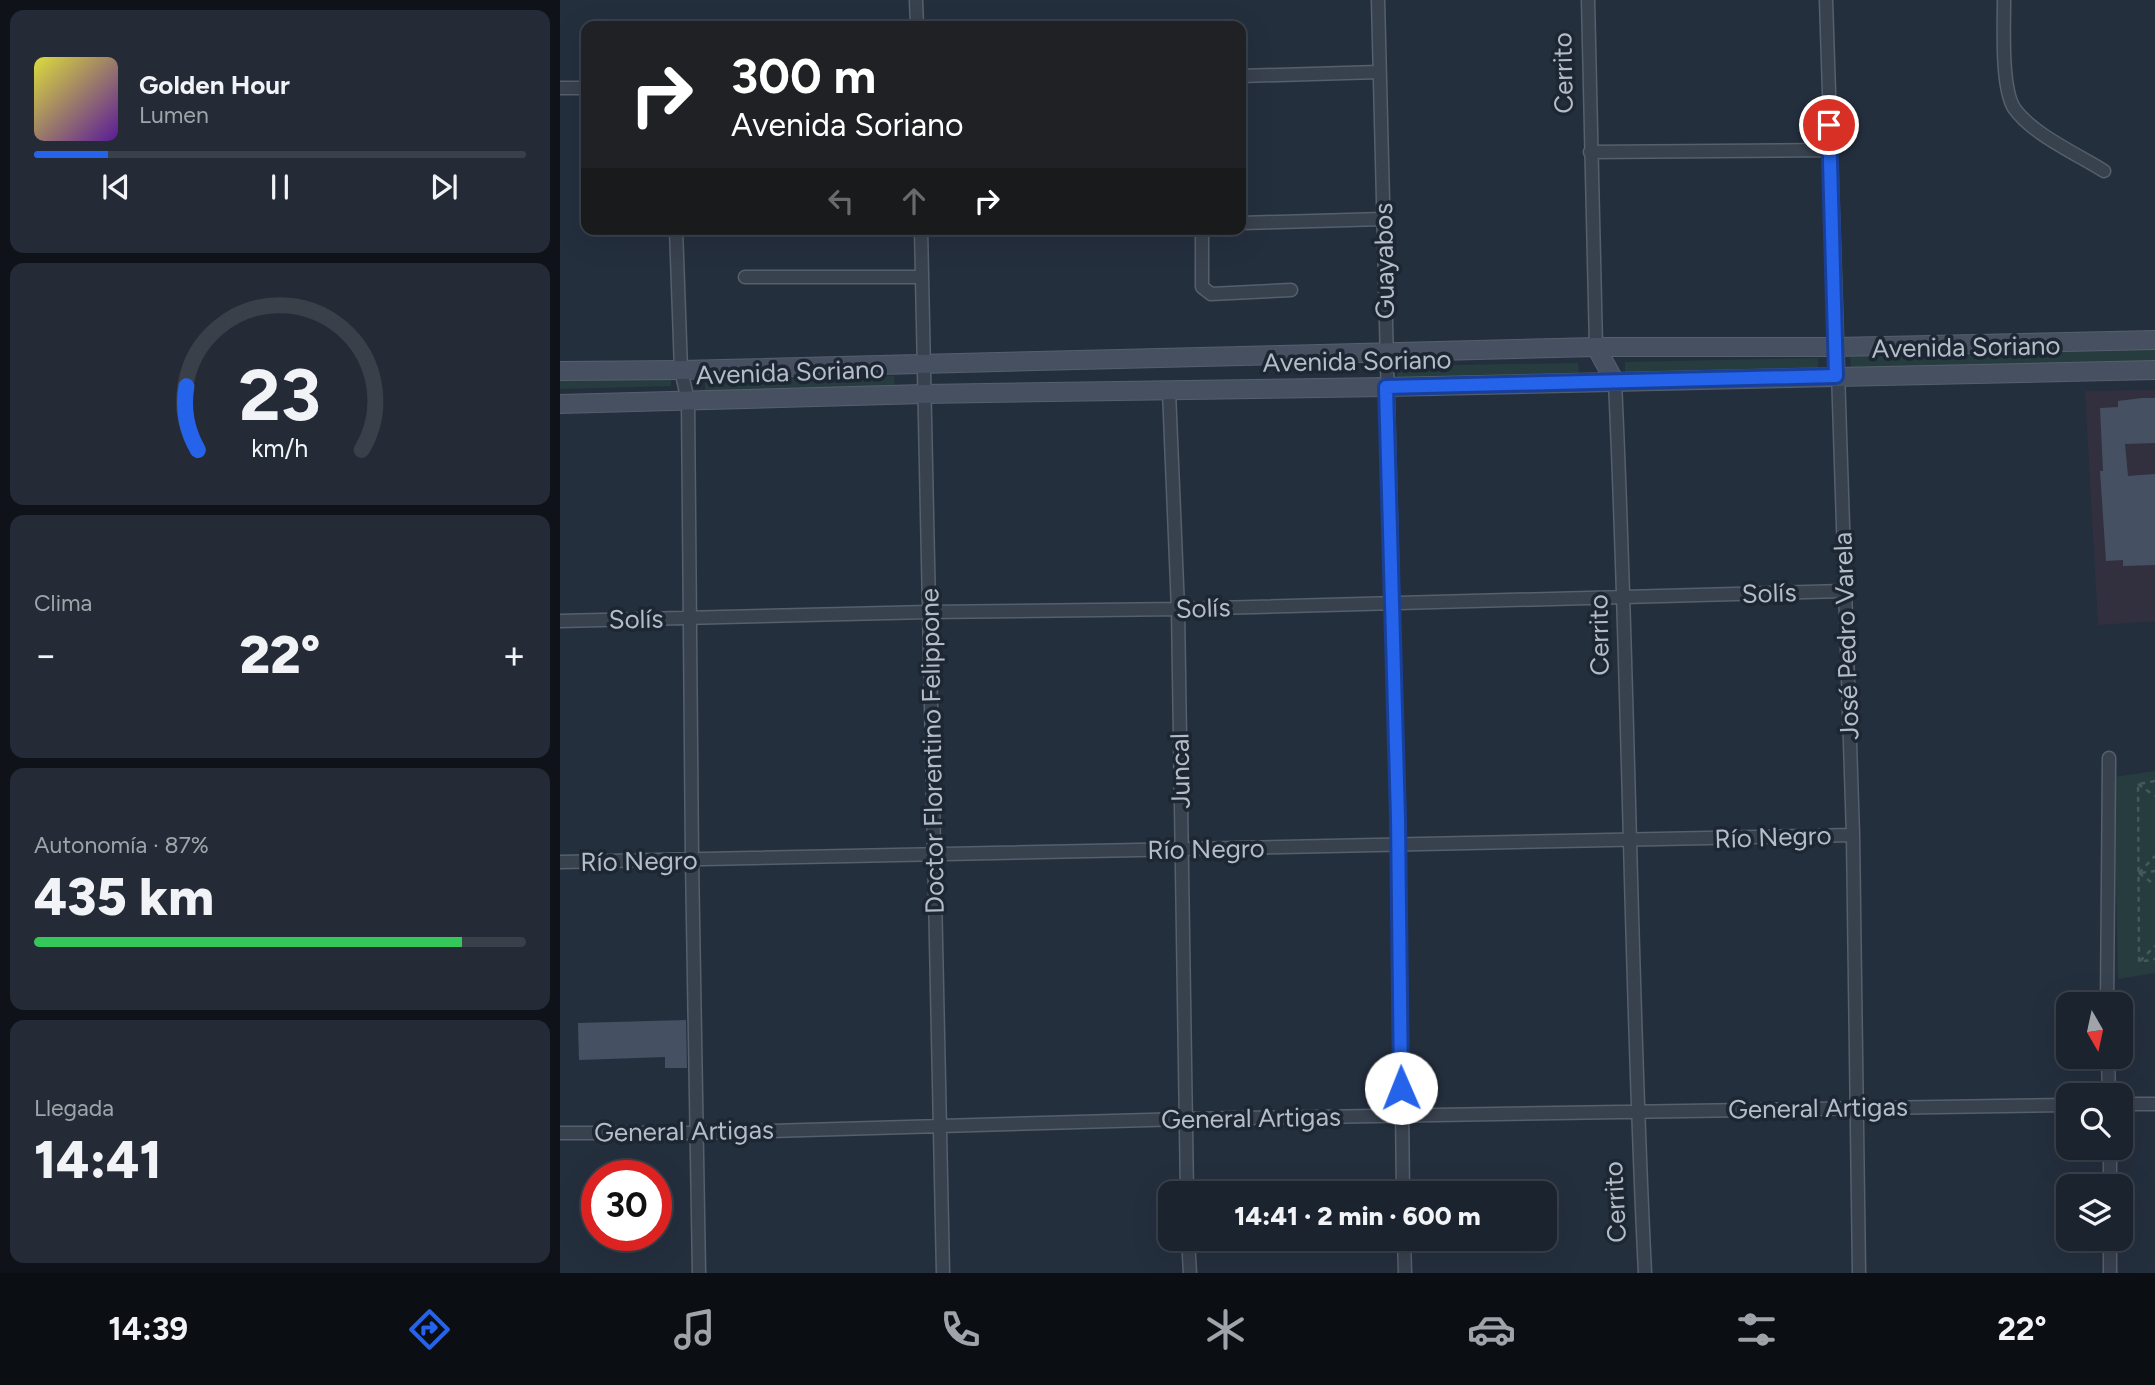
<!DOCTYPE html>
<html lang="es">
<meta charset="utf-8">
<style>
body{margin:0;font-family:Figtree,sans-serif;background:#242b36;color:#f1f3f6;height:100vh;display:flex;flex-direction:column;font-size:26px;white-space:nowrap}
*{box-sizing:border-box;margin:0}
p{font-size:23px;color:#a0a4aa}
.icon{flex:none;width:38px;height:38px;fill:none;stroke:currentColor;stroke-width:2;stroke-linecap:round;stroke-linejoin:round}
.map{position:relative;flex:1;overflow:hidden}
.panel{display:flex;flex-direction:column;gap:10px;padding:10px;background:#0f1319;width:560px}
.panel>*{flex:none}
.top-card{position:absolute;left:21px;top:21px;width:665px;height:214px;border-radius:14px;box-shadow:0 7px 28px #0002,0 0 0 2px #39404a;background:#202124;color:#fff;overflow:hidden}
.needle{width:46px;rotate:171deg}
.tools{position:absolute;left:1496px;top:992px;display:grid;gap:14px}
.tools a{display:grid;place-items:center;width:77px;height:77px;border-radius:14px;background:#1b232e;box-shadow:0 7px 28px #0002,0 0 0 2px #39404a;font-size:35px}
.speed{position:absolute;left:21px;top:1160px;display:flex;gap:14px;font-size:35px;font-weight:700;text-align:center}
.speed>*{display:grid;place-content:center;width:91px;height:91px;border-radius:50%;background:#1b232e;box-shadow:0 7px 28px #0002,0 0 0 2px #39404a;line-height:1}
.speed .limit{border:10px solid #d22;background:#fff;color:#111}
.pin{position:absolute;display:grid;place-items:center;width:60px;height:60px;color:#fff;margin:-30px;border:4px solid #fff;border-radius:50%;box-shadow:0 2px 7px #0007}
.me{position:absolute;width:77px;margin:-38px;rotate:359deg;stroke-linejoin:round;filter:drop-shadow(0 0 5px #0008)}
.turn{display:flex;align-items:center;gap:24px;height:147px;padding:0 35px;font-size:32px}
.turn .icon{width:91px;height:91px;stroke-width:2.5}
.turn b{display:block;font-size:49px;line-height:60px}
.lanes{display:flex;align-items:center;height:66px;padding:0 35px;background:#0003;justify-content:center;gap:35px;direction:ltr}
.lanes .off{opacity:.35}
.big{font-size:52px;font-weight:800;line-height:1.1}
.panel .card{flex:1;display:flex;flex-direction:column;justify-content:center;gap:10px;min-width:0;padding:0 24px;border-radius:14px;background:#242b36}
.panel .dial{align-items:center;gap:0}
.dial svg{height:182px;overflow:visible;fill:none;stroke:#39404a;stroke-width:7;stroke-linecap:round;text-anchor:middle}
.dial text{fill:#f1f3f6;stroke:none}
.song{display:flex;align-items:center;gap:21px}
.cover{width:84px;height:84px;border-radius:10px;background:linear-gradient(135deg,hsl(60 70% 55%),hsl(270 70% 35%))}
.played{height:7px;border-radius:4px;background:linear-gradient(90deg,#2563eb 15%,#39404a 15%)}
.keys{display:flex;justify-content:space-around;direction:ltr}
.heat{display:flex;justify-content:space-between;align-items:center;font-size:38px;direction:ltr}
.charge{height:10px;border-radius:5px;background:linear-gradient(90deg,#34c759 87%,#39404a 0)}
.trip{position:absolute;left:598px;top:1181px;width:399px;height:70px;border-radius:14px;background:#1b232e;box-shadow:0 7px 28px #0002,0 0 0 2px #39404a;font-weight:800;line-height:70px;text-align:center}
.tab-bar{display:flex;height:112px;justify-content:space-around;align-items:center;background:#0b0e12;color:#a0a4aa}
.tab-bar .icon{width:49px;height:49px}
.tab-bar .active{color:#2563eb}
.tab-bar b{font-size:32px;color:#f1f3f6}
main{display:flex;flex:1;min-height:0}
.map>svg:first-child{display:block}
.medical{fill:#32303f}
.green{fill:#263c3f}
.building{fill:#455162}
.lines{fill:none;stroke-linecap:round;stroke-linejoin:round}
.street-casing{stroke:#565f6c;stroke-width:15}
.secondary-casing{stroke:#565f6c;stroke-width:20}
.path{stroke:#44595c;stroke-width:2.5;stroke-dasharray:5 5;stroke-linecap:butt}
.street{stroke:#38414e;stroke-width:12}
.secondary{stroke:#465061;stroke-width:18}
.route-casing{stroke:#184099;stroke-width:18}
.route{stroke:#2563eb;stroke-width:12}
.labels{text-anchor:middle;stroke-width:7;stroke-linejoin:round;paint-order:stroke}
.street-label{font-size:26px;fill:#b4bcc9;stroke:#1d2633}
</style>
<main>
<section class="panel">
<div class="card">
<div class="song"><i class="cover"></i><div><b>Golden Hour</b><p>Lumen</p></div></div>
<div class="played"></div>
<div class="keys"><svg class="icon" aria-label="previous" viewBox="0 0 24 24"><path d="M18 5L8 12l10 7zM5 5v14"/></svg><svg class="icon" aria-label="pause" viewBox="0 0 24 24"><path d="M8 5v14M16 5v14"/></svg><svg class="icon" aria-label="next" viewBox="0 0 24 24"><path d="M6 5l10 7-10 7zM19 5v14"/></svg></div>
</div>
<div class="card dial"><svg viewBox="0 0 100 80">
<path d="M14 69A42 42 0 1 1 86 69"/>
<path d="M14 69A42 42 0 0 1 9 41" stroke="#2563eb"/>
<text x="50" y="56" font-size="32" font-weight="700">23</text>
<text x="50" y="72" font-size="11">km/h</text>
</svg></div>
<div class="card"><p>Clima</p>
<div class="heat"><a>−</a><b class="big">22°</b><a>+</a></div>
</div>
<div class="card"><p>Autonomía · 87%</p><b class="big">435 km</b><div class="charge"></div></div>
<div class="card"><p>Llegada</p><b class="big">14:41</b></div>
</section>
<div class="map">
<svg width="1595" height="1273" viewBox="0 0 1595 1273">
<rect width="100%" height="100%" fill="#242f3e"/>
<path class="medical" d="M1595 390V621L1538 625 1525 391Z"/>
<path class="green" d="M1595 348V361L1291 369 1290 356Z
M1258 358V369L1065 373V362Z
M1018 363 1019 375 837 377V366Z
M111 376V386L0 389V379Z
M334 376 335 387 145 392V381Z
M1595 771V973L1558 979 1554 777Z"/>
<path class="building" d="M1582 398H1595V443L1565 444 1568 476 1595 474V565L1563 566V560L1546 561 1540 471H1543L1540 408 1558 407V401Z
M126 1020 127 1068H105V1057L19 1060 18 1023Z"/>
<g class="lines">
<defs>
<path id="street" d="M356 0 357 26
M818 0 839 845 843 1194
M1028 0 1036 347
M1266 0 1293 835 1299 1273
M1444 0C1444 26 1441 87 1454 108 1472 134 1517 154 1544 171
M681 76 819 72
M0 88H26
M1030 152 1270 150
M681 223 823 219
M116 229 121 370 128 401 132 860 139 1273
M361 229 383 1273
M647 229 642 234V287L651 294 731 290
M185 277H362
M1055 382C1069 679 1070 976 1085 1273
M609 391 618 609 627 1194
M0 621 369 612 618 609 1285 591
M0 862 1293 835
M1547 1004 1549 758
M1548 1057 1549 1096
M1561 1104H1595
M0 1133H137L624 1119 1508 1105
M1550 1148V1186
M628 1239 630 1273
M844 1239 845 1273
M1550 1239V1273"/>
<path id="secondary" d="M1036 347 1055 382
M0 371 121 370 1036 347H1276L1595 340
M0 404 364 394 826 387 1595 370"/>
</defs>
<use href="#street" class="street-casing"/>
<use href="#secondary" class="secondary-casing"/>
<path class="path" d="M1595 781 1578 784 1579 962 1595 959
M1578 784 1595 796
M1579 873 1595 856
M1579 873 1595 885
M1581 873 1595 871
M1580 961 1595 946"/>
<use href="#street" class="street"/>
<use href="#secondary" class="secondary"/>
</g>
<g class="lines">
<defs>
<path id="route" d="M841 1088 838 818 826 387 1276 376 1269 125"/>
</defs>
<use href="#route" class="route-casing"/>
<use href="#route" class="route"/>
</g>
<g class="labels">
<g class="street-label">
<text transform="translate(1003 73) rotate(-91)" y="9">Cerrito</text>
<text transform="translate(824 261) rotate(-91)" y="9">Guayabos</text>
<text transform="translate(1406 347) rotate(-1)" y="9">Avenida Soriano</text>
<text transform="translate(797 361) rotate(-1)" y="9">Avenida Soriano</text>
<text transform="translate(230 372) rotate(-2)" y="9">Avenida Soriano</text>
<text transform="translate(1209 593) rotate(-2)" y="9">Solís</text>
<text transform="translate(643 608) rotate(-2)" y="9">Solís</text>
<text transform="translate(76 619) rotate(-1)" y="9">Solís</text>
<text transform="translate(1039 635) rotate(-91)" y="9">Cerrito</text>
<text transform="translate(1286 636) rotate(-92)" y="9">José Pedro Varela</text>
<text transform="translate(372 751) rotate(-91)" y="9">Doctor Florentino Felippone</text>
<text transform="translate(620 771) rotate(-91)" y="9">Juncal</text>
<text transform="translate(1213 837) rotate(-2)" y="9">Río Negro</text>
<text transform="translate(646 849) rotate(-1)" y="9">Río Negro</text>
<text transform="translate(79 861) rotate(-1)" y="9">Río Negro</text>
<text transform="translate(1258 1108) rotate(-1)" y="9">General Artigas</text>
<text transform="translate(691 1118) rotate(-1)" y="9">General Artigas</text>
<text transform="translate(124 1131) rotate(-1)" y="9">General Artigas</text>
<text transform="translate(1055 1202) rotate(-93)" y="9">Cerrito</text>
</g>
</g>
</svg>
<div class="tools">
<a><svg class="needle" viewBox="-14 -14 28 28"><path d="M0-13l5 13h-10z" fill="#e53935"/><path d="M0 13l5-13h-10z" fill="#a0a4aa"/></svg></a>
<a><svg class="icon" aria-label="search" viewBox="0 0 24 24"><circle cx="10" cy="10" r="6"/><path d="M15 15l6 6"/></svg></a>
<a><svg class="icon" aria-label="layers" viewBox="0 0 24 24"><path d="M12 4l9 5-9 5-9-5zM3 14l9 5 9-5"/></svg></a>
</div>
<div class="speed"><div class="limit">30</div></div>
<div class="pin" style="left:1269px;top:125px;background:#d93025"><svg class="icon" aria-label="arrive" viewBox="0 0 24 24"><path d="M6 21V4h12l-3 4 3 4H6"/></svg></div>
<svg class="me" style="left:841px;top:1088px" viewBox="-20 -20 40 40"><circle r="19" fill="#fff"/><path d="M0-13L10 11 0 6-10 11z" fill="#2563eb"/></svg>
<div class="trip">14:41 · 2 min · 600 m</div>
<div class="top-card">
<div class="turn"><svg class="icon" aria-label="right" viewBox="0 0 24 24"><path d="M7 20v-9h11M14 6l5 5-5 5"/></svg><div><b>300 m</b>Avenida Soriano</div></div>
<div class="lanes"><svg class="icon off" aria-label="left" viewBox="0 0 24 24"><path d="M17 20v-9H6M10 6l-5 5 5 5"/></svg><svg class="icon off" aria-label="ahead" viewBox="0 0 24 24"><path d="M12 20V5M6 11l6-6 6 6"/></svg><svg class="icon" aria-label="right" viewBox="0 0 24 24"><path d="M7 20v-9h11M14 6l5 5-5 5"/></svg></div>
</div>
</div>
</main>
<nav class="tab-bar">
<b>14:39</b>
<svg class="icon active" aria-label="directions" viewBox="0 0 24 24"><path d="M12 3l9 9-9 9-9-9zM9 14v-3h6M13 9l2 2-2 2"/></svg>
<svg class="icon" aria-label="music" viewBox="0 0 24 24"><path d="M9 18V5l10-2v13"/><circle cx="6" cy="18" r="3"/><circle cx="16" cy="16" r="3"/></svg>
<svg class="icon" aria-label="phone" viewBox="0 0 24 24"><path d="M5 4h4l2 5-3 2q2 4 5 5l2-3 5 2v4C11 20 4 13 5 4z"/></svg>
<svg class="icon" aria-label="climate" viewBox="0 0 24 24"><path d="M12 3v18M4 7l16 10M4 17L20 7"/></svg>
<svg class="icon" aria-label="car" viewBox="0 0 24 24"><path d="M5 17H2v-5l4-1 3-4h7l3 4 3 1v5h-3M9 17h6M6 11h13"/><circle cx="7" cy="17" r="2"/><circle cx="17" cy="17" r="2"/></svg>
<svg class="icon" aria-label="filters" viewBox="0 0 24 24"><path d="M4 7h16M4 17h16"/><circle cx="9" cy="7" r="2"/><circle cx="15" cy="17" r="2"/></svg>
<b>22°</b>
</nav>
